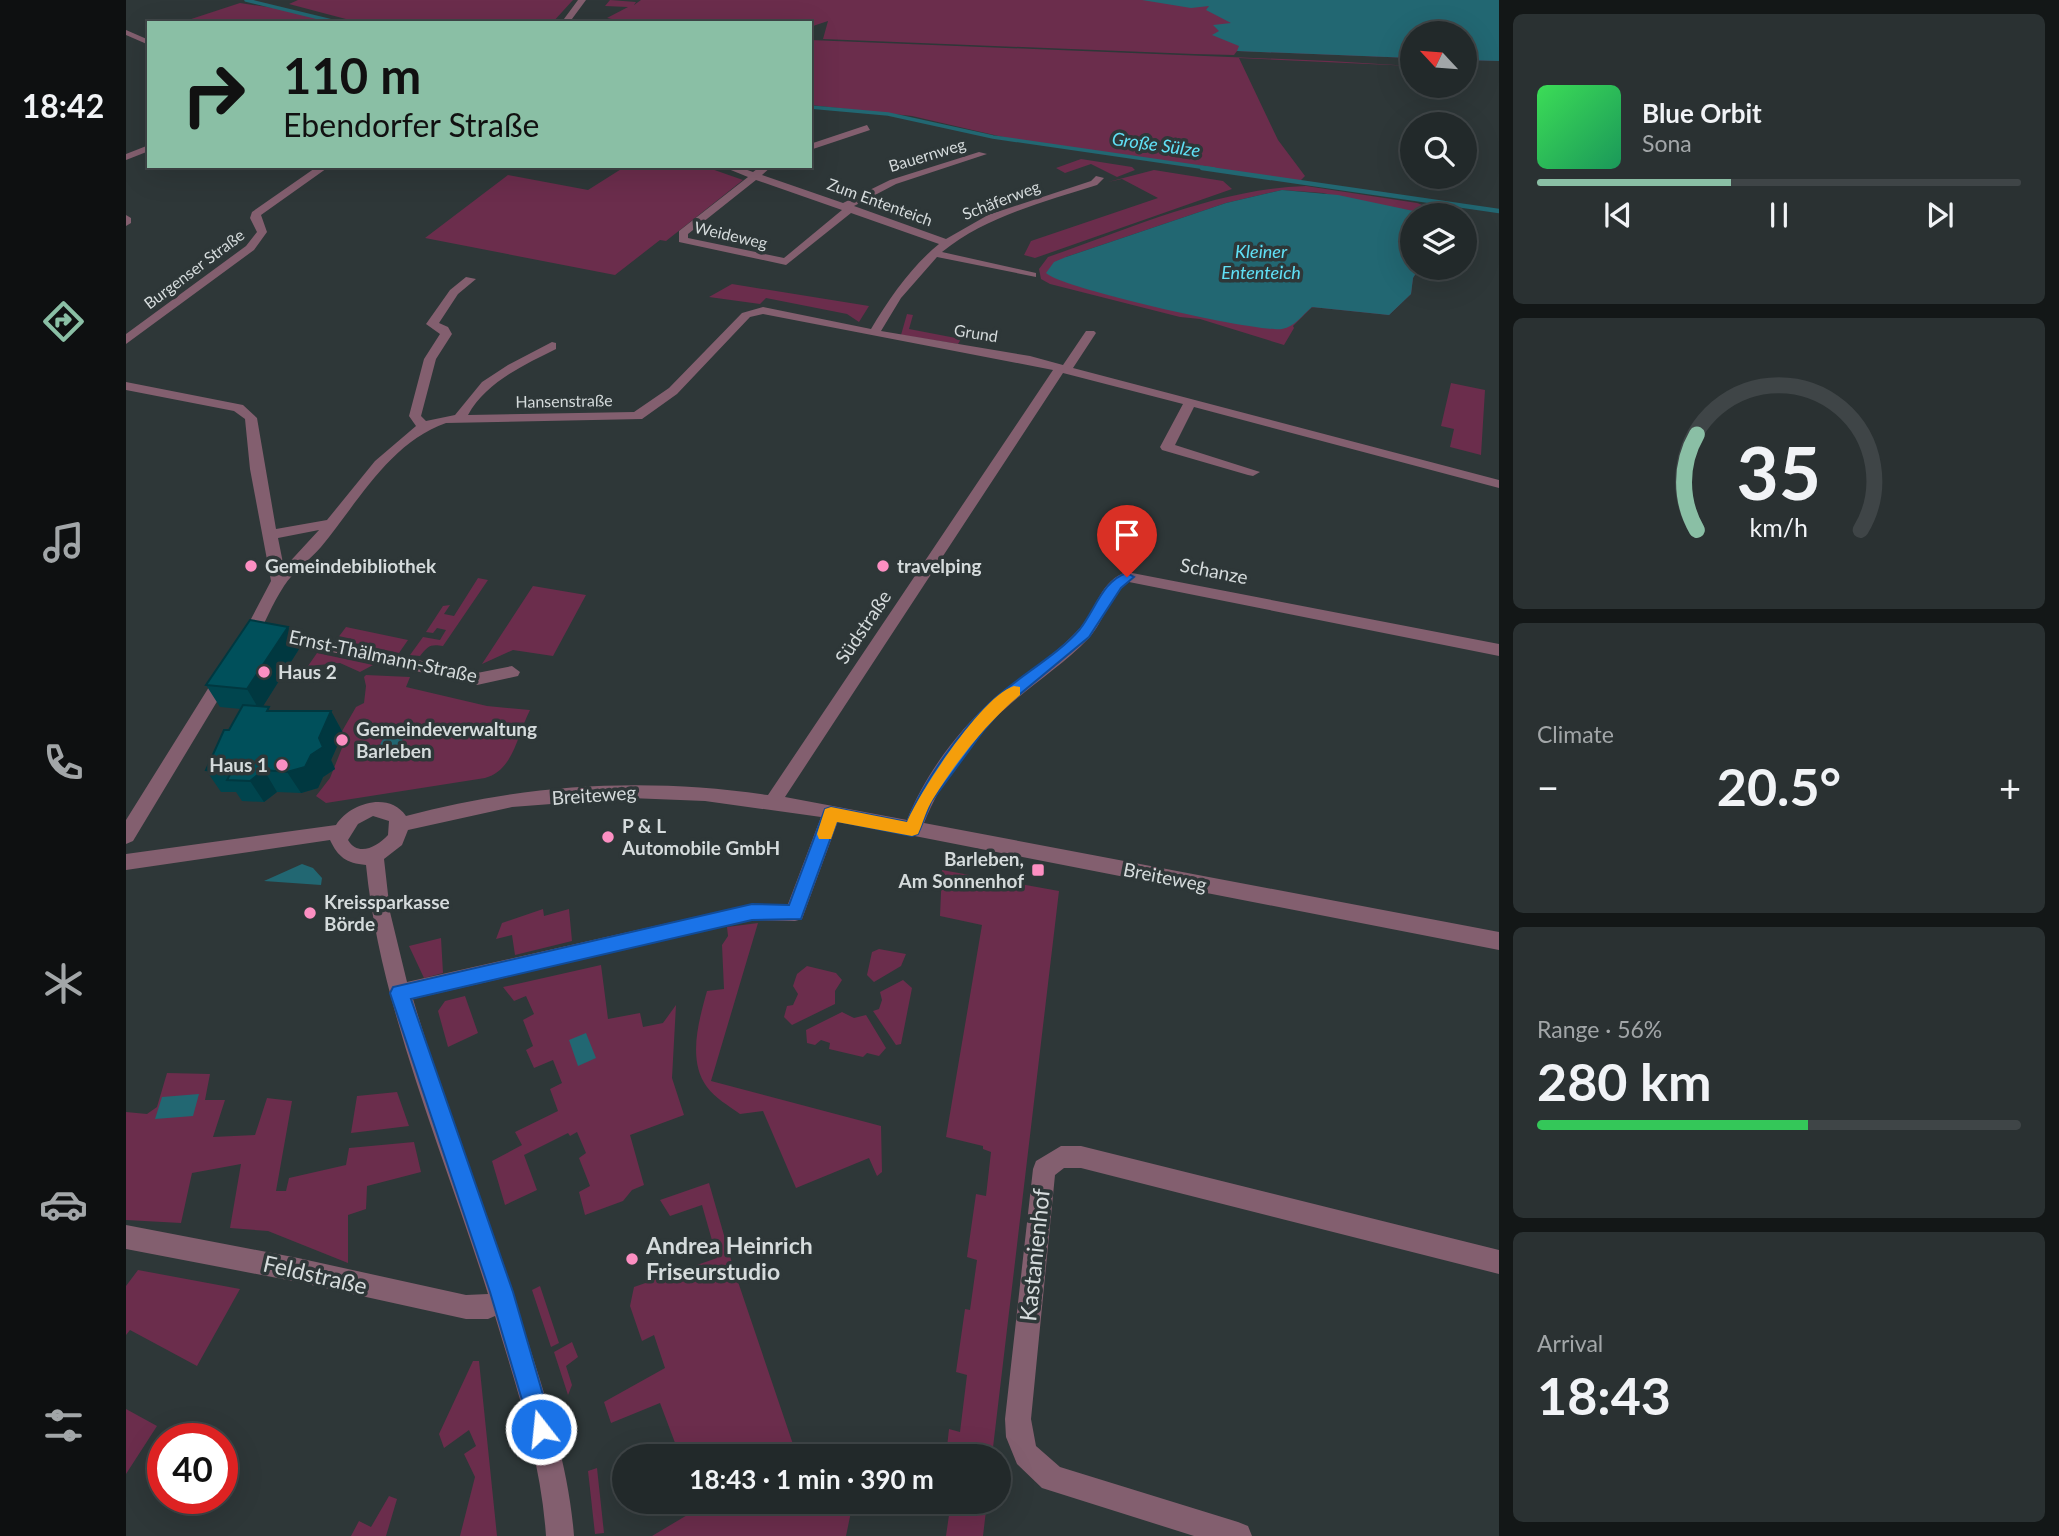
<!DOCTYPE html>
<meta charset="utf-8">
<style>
body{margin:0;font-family:Lato,sans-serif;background:#2a3132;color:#f1f3f6;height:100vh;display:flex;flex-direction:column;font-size:26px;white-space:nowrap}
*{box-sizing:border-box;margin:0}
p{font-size:23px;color:#a2a6a8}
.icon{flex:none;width:38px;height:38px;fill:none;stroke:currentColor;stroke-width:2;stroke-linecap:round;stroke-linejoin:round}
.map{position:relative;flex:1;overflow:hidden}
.side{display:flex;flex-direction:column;gap:14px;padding:14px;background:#131717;width:560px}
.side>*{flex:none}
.guide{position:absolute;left:21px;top:21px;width:665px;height:147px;border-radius:0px;box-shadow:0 7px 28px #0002,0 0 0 2px #3f4547;background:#8abfa5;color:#111;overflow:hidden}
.needle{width:46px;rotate:296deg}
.tools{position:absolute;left:1274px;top:21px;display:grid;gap:14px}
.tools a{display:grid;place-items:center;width:77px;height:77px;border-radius:50%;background:#22292a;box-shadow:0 7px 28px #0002,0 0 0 2px #3f4547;font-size:35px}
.speed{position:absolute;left:21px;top:1423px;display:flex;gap:14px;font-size:35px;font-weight:700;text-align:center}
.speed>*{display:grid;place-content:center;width:91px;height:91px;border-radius:50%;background:#22292a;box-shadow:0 7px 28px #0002,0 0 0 2px #3f4547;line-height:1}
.speed .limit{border:10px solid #d22;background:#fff;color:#111}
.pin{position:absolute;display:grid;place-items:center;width:60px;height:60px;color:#fff;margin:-72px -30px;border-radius:50% 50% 50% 0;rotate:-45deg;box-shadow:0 0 7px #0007}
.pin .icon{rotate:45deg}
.me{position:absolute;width:77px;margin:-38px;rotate:344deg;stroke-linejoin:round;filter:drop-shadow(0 0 5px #0008)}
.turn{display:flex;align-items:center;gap:24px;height:147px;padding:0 21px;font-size:32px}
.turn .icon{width:91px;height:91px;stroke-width:2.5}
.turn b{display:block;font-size:49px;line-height:60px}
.big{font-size:52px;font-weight:700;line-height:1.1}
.side .tile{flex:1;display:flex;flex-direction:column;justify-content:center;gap:10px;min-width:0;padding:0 24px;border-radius:10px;background:#2a3132}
.side .dial{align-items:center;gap:0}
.dial svg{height:182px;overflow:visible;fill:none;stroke:#3f4547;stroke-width:7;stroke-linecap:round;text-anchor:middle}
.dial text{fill:#f1f3f6;stroke:none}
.song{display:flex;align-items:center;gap:21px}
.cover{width:84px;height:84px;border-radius:10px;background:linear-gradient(135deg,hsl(130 70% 55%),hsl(150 70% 35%))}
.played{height:7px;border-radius:4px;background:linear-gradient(90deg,#8abfa5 40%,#3f4547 40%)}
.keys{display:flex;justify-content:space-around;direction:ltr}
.heat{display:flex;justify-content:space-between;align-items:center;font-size:38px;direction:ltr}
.charge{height:10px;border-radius:5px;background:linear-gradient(90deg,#34c759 56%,#3f4547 0)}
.trip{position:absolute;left:486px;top:1444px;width:399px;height:70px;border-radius:35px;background:#22292a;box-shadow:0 7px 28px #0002,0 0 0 2px #3f4547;font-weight:700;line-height:70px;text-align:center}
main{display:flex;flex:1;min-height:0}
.menu{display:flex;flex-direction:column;width:126px;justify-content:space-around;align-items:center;background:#0e1011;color:#a2a6a8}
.menu .icon{width:49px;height:49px}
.menu .current{color:#8abfa5}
.menu b{font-size:32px;color:#f1f3f6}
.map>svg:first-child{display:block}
.green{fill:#6b2d4c}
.water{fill:#226772}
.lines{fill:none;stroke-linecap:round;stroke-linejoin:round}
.stream-far1{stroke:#226772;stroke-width:3.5}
.stream{stroke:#226772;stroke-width:4.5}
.minor{fill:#835f6f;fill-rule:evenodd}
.wall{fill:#00454e}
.shaded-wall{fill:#003840}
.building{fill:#00505b;stroke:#003840;stroke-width:2}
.route{fill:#1a73e8;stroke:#114b97;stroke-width:2}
.slow{fill:#f59e0b}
.poi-dot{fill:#fc8fc2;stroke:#2e3738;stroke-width:2.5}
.labels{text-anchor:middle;stroke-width:7;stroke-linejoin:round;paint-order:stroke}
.far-street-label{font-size:16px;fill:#d5dbdc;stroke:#2e3738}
.far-water-label{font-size:18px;font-style:italic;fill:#60e0f5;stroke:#2e3738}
.poi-label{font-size:19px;font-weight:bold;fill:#d5dbdc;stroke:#2e3738;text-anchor:start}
.street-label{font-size:19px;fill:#d5dbdc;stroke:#2e3738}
.near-poi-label{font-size:23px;font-weight:bold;fill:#d5dbdc;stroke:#2e3738;text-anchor:start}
.near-street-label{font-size:23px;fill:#d5dbdc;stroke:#2e3738}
</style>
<main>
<nav class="menu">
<b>18:42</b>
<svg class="icon current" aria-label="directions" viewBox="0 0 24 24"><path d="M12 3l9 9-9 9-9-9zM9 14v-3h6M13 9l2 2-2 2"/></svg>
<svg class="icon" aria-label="music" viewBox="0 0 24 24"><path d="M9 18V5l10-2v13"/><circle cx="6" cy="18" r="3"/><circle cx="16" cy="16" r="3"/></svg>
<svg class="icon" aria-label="phone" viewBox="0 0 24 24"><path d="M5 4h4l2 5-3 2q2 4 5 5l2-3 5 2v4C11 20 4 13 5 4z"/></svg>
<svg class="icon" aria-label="climate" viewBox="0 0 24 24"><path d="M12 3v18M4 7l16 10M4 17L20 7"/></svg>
<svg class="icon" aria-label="car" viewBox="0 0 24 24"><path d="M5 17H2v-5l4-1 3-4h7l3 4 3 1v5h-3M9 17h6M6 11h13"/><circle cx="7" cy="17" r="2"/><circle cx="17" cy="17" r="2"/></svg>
<svg class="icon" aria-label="filters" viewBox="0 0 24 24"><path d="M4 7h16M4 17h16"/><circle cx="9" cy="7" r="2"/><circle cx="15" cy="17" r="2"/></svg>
</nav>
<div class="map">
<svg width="1373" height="1536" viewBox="0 0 1373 1536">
<rect width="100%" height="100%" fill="#2e3738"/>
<path class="green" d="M172 0H447L426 23H235L163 4Z
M484 0 510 2 508 5 515 0H1173L1314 10 1373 61 1339 60V33H1286V58L1111 51 1108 55 1068 54 697 39 702 21 684 27V23H472L475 20H490L481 18 502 7 479 6Z
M114 3 161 10 208 23H53Z
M684 40 1204 61 1286 66 1113 58 1152 140 1179 176 1174 181 881 138 786 116 684 105Z
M955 159 1006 167 1009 170 991 177 965 164 939 173 930 168Z
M500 166H577L617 180 540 241 534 240 489 275 299 238 382 175 462 190Z
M1028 170 1097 181 1106 189 909 258 898 255 905 241 1032 198 996 179 982 182Z
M1180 186 1291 203 1310 210 1307 215H1286L1197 193 1156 190 1100 203 940 257 987 296 1143 324 1286 268H1293L1287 278 1285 294 1263 315 1186 307 1167 326 1168 328 1158 345 1074 319 1054 317 924 284 915 279 913 269 922 257C1006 228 1091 189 1180 186Z
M606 284 743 306 733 322 721 314 640 298 634 304 583 297Z
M781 314 787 315 783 329 835 339 832 344 775 335Z
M1325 383 1359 390 1355 455 1324 447 1328 429 1315 426Z
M352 578 362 580 317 646C304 644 302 646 294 656L284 655 297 637 314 640 320 630 311 628 307 633 300 632 317 606 324 605 318 614 328 616Z
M407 586 460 595 427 656 387 650 356 664Z
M220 627 282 640 273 653 211 639Z
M191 653 247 665 234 672 214 663 182 666Z
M240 675 284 677 280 687 361 706 404 710C391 735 388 770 359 778L200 803 190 796 204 778 220 738 215 733 230 707 238 703 240 686 238 677Z
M816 870 933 891 866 1456H820L823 1429 834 1432 841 1375 830 1372 839 1309 844 1310 851 1260 841 1257 850 1194 860 1196 865 1152 857 1149V1146L820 1137 856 925 814 916Z
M417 909 418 916 443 909 446 941 389 955 386 935 370 939 376 923Z
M632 923 585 1081 755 1126 756 1172 751 1176 743 1158 670 1188 637 1111 614 1114C603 1106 589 1098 581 1087 561 1060 573 1020 581 991L598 989 596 945 602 936 601 927Z
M315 938 317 973 298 978 283 946Z
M753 949 780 954 775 966 748 982 741 975 746 952Z
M475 965 482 1019 514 1013 517 1027 537 1023 550 1005 546 1078 558 1115 504 1135 518 1185 506 1190 497 1201 459 1215 453 1192 464 1186 453 1158 460 1153 451 1132 444 1136 442 1133 398 1155 411 1190 379 1205 366 1161 396 1145 389 1132 432 1111 424 1089 436 1083 427 1060 408 1068 400 1050 407 1046 397 1020 408 1014 400 996 388 1001 377 987Z
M681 966 710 973 716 980 709 991V1004L666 1025 658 1017 661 1006 667 1005 672 994 667 986 671 974Z
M777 980 786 988 775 1044 770 1045 747 1011 753 1009 756 1000 754 992Z
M339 996 352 1033 322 1047 312 1011 319 1001Z
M716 1012 728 1018 740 1015 760 1048 753 1056 741 1053 737 1057 703 1049 704 1043 695 1040 689 1045 681 1043 680 1030Z
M41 1073 84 1074 79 1100H99L87 1137 129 1135 141 1098 166 1101 150 1191H160L163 1178 220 1165 223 1148 288 1142 295 1172 241 1186 240 1209 222 1215V1263L142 1231 104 1228 115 1164 66 1173 55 1223 0 1220V1112L21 1114 31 1107Z
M271 1092 283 1126 225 1133 231 1096Z
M583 1183 608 1270 671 1456H554L534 1403 485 1423 478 1402 539 1368 528 1335 516 1341 504 1306 508 1287 591 1258 576 1205 544 1216 534 1200Z
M12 1270 114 1289 71 1366 4 1330 0 1335V1286Z
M414 1286 433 1343 425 1347 406 1290Z
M446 1342 452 1357 440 1366 446 1385 442 1395 428 1352Z
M347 1361H353L371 1536H334L349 1477 338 1454 350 1446 343 1430 318 1448 313 1434Z
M0 1409 31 1426 0 1474Z
M471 1468 478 1533 469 1534 462 1471Z
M263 1496 271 1499 260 1536H225L233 1521 245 1527Z
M571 1502H727L720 1536H526L573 1508Z
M813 1502H861L857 1536H820L823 1515 812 1511Z"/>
<path class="water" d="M1016 0H1373V61L1339 60V33H1286V58L1111 51 1113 46 1086 35 1093 31 1087 25 1105 23 1080 10 1083 6 1065 8Z
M1156 190 1212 195 1297 213V215H1286V268H1293L1287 278 1285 294 1263 315 1186 307C1176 315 1169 327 1156 329 1132 333 934 288 920 273L928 262 940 257 1100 203Z
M271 730 277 736 275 748 266 757 255 758 252 752C254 742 259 732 271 730Z
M176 864 187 868 196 878 195 885 138 881Z
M460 1033 470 1058 452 1066 443 1040Z
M73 1094 67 1116 29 1119 36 1097Z"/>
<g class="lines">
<path class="stream-far1" d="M120 0 214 23
M684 107 762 114 867 137 1088 169"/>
<path class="stream" d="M1076 168 1373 211"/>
<path class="minor" d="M452 0H460L443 23H435Z
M0 30 23 40V45L0 35Z
M741 125 744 130 684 150V144Z
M23 145V151L0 160V154Z
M853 152 861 154 770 184 728 206 820 239 862 215 965 181 970 176 978 178 971 185C918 202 860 216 816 252L910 273V277L811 257 775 298 755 331 904 356 937 365 960 331H968L970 333 947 368 1373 480V488L1068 407 1049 445 1134 472 1127 476 1122 475 1036 450 1034 447 1057 404 937 373 659 797 781 820C799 775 831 731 868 699 896 675 929 656 954 628 970 610 975 579 1001 572L1373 644V656L1003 582C984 595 978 621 963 638 938 664 908 683 881 707 846 737 815 780 798 823L1373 932V950L712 821 676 919 669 921 626 920 287 999C322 1116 367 1230 403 1345 423 1408 443 1470 448 1536H420C415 1460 391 1389 369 1316L362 1319H340L172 1282 0 1249V1225L172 1258 340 1295 362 1294C319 1156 254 1008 240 865 220 863 212 857 204 840L0 870V854L210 825C224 803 263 791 280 816 399 784 519 777 642 795L927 370 637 314 624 317 551 394 516 419 320 423C263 443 231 504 195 547 184 560 167 572 158 586 146 604 138 625 128 644L122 646 114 640 145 581 124 469 119 419 108 411 0 390V382L117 405 131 418 150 529 201 520 249 461 290 426 283 416 298 359 314 334 300 324 324 290 340 277 350 279 332 294 313 323 322 327 326 334 310 359 295 416 300 421 329 415 356 382 382 365 426 342 430 343V349C398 365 360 382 342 415L508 412 543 388 616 313 637 307 745 329C764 297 786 266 813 244L725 213 660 265 553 242V231L622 177 595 166H610L627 172 635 166H646L636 175 717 203 764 180ZM630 180 716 210 658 258 562 238V234ZM193 530 158 568 152 538ZM504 798 579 801 695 817 662 904H626L281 982 264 912 258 859 276 845 282 830 386 807ZM247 816 263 821 262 835C251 847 232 857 222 840L232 824Z
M192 166H204L135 215 141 232 128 250 0 344V334L120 246 131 232 124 218 126 212Z
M0 215 5 218V223L0 226Z
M146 628 351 673 386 666 394 672 392 676 351 685 140 637 138 633Z
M99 669 107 675 7 841 0 844V820L93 671Z
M935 1146H955L1373 1250V1274L955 1168H938L929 1175 905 1419 910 1446 934 1467 1112 1522 1122 1526 1126 1536H1068L916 1488 891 1464 880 1437 879 1419 907 1169 910 1161Z"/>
</g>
<path class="wall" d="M173 649 137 706 145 711H205L217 733 205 760 209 769 197 777 192 788 175 793 151 792 138 802 116 801 110 792H95L80 770 115 709 94 707 80 685Z"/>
<path class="shaded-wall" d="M162 627 173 649 134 711 121 689Z
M205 711 217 733 205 760 209 769 197 777 192 788 175 793 161 772 193 738Z
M138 770 151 792 138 802 124 781Z"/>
<path class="building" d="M124 620 162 627 121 689 80 685Z
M117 705 143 707 141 711H205L193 738 197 747 185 755 179 767 161 772 138 770 124 781 101 780 106 771 80 770 98 730H103Z"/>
<path class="route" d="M1001 573 1008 577 995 588 963 637 876 709 858 730 805 802 792 834 786 836 711 821 675 919 626 920 285 999 387 1292 427 1429 424 1437 415 1441 407 1437 364 1292 264 993 267 987 626 904 663 905 699 809 705 807 781 822C797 782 835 729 867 700 893 676 932 655 954 629 969 610 977 580 1001 573Z"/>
<path class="slow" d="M888 686 894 687V695C860 723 830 762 807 799 800 810 797 823 792 834L786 836 711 822 705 839H693L691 834 699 809 705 807 781 822C794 791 857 695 888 686Z"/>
<g class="poi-dot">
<circle cx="125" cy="566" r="7"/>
<circle cx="757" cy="566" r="7"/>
<circle cx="138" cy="672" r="7"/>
<circle cx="216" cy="740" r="7"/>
<circle cx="156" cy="765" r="7"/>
<circle cx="482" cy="837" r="7"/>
<rect x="905" y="863" width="14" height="14" rx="3.5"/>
<circle cx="184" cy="913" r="7"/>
<circle cx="506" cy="1259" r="7"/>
</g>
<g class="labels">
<g class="far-street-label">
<text transform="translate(801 155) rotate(-17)" y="6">Bauernweg</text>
<text transform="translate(875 200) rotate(-21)" y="6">Schäferweg</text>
<text transform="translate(754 202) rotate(20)" y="6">Zum Ententeich</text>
<text transform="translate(605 235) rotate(13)" y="6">Weideweg</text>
<text transform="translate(68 269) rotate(-37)" y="6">Burgenser Straße</text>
<text transform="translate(850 333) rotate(9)" y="6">Grund</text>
<text transform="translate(438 401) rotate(-1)" y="6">Hansenstraße</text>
</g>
<g class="far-water-label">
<text transform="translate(1030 145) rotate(8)" y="6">Große Sülze</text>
<text x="1135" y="258">Kleiner<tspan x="1135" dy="21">Ententeich</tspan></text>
</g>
<g class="poi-label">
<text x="139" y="573">Gemeindebibliothek</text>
<text x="771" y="573">travelping</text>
<text x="152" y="679">Haus 2</text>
<text x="230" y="736">Gemeindeverwaltung<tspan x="230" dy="22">Barleben</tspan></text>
<text x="142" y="772" text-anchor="end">Haus 1</text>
<text x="496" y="833">P &amp; L<tspan x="496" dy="22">Automobile GmbH</tspan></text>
<text x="898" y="866" text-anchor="end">Barleben,<tspan x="898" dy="22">Am Sonnenhof</tspan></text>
<text x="198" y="909">Kreissparkasse<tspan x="198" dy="22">Börde</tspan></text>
</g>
<g class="street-label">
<text transform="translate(1088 571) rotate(11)" y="7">Schanze</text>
<text transform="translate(737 627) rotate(-56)" y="7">Südstraße</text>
<text transform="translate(257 656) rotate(12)" y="7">Ernst-Thälmann-Straße</text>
<text transform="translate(468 795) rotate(-4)" y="7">Breiteweg</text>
<text transform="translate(1039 877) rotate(11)" y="7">Breiteweg</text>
</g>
<g class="near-poi-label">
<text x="520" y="1254">Andrea Heinrich<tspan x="520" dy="26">Friseurstudio</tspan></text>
</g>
<g class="near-street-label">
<text transform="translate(909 1255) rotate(-84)" y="8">Kastanienhof</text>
<text transform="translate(189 1275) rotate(13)" y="8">Feldstraße</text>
</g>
</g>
</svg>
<div class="tools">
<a><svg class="needle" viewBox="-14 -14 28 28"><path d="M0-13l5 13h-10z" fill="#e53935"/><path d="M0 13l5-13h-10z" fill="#a2a6a8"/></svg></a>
<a><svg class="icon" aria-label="search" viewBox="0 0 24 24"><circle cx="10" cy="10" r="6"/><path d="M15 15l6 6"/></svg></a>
<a><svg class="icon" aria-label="layers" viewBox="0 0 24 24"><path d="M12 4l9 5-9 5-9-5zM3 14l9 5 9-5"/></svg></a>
</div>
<div class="speed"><div class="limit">40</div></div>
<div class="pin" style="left:1001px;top:577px;background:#d93025"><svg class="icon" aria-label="arrive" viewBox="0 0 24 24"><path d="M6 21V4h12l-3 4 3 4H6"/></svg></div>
<svg class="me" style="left:415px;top:1429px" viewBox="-20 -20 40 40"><circle r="17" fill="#1a73e8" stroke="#fff" stroke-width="3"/><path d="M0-11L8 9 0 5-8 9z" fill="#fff"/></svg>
<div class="trip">18:43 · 1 min · 390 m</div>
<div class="guide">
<div class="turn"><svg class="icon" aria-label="right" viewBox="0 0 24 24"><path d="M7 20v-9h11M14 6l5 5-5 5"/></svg><div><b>110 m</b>Ebendorfer Straße</div></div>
</div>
</div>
<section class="side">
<div class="tile">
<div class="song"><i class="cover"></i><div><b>Blue Orbit</b><p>Sona</p></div></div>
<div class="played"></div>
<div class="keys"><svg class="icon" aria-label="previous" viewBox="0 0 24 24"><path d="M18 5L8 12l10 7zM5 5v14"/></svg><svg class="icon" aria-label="pause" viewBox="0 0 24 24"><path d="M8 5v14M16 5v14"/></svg><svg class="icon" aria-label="next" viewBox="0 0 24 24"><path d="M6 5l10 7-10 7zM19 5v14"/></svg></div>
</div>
<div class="tile dial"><svg viewBox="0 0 100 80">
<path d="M14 69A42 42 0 1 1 86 69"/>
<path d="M14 69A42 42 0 0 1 14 27" stroke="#8abfa5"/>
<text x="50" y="56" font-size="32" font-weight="700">35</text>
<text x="50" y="72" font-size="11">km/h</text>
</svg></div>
<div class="tile"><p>Climate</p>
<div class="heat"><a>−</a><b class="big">20.5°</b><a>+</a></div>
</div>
<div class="tile"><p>Range · 56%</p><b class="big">280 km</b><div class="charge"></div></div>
<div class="tile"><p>Arrival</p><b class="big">18:43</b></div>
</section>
</main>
